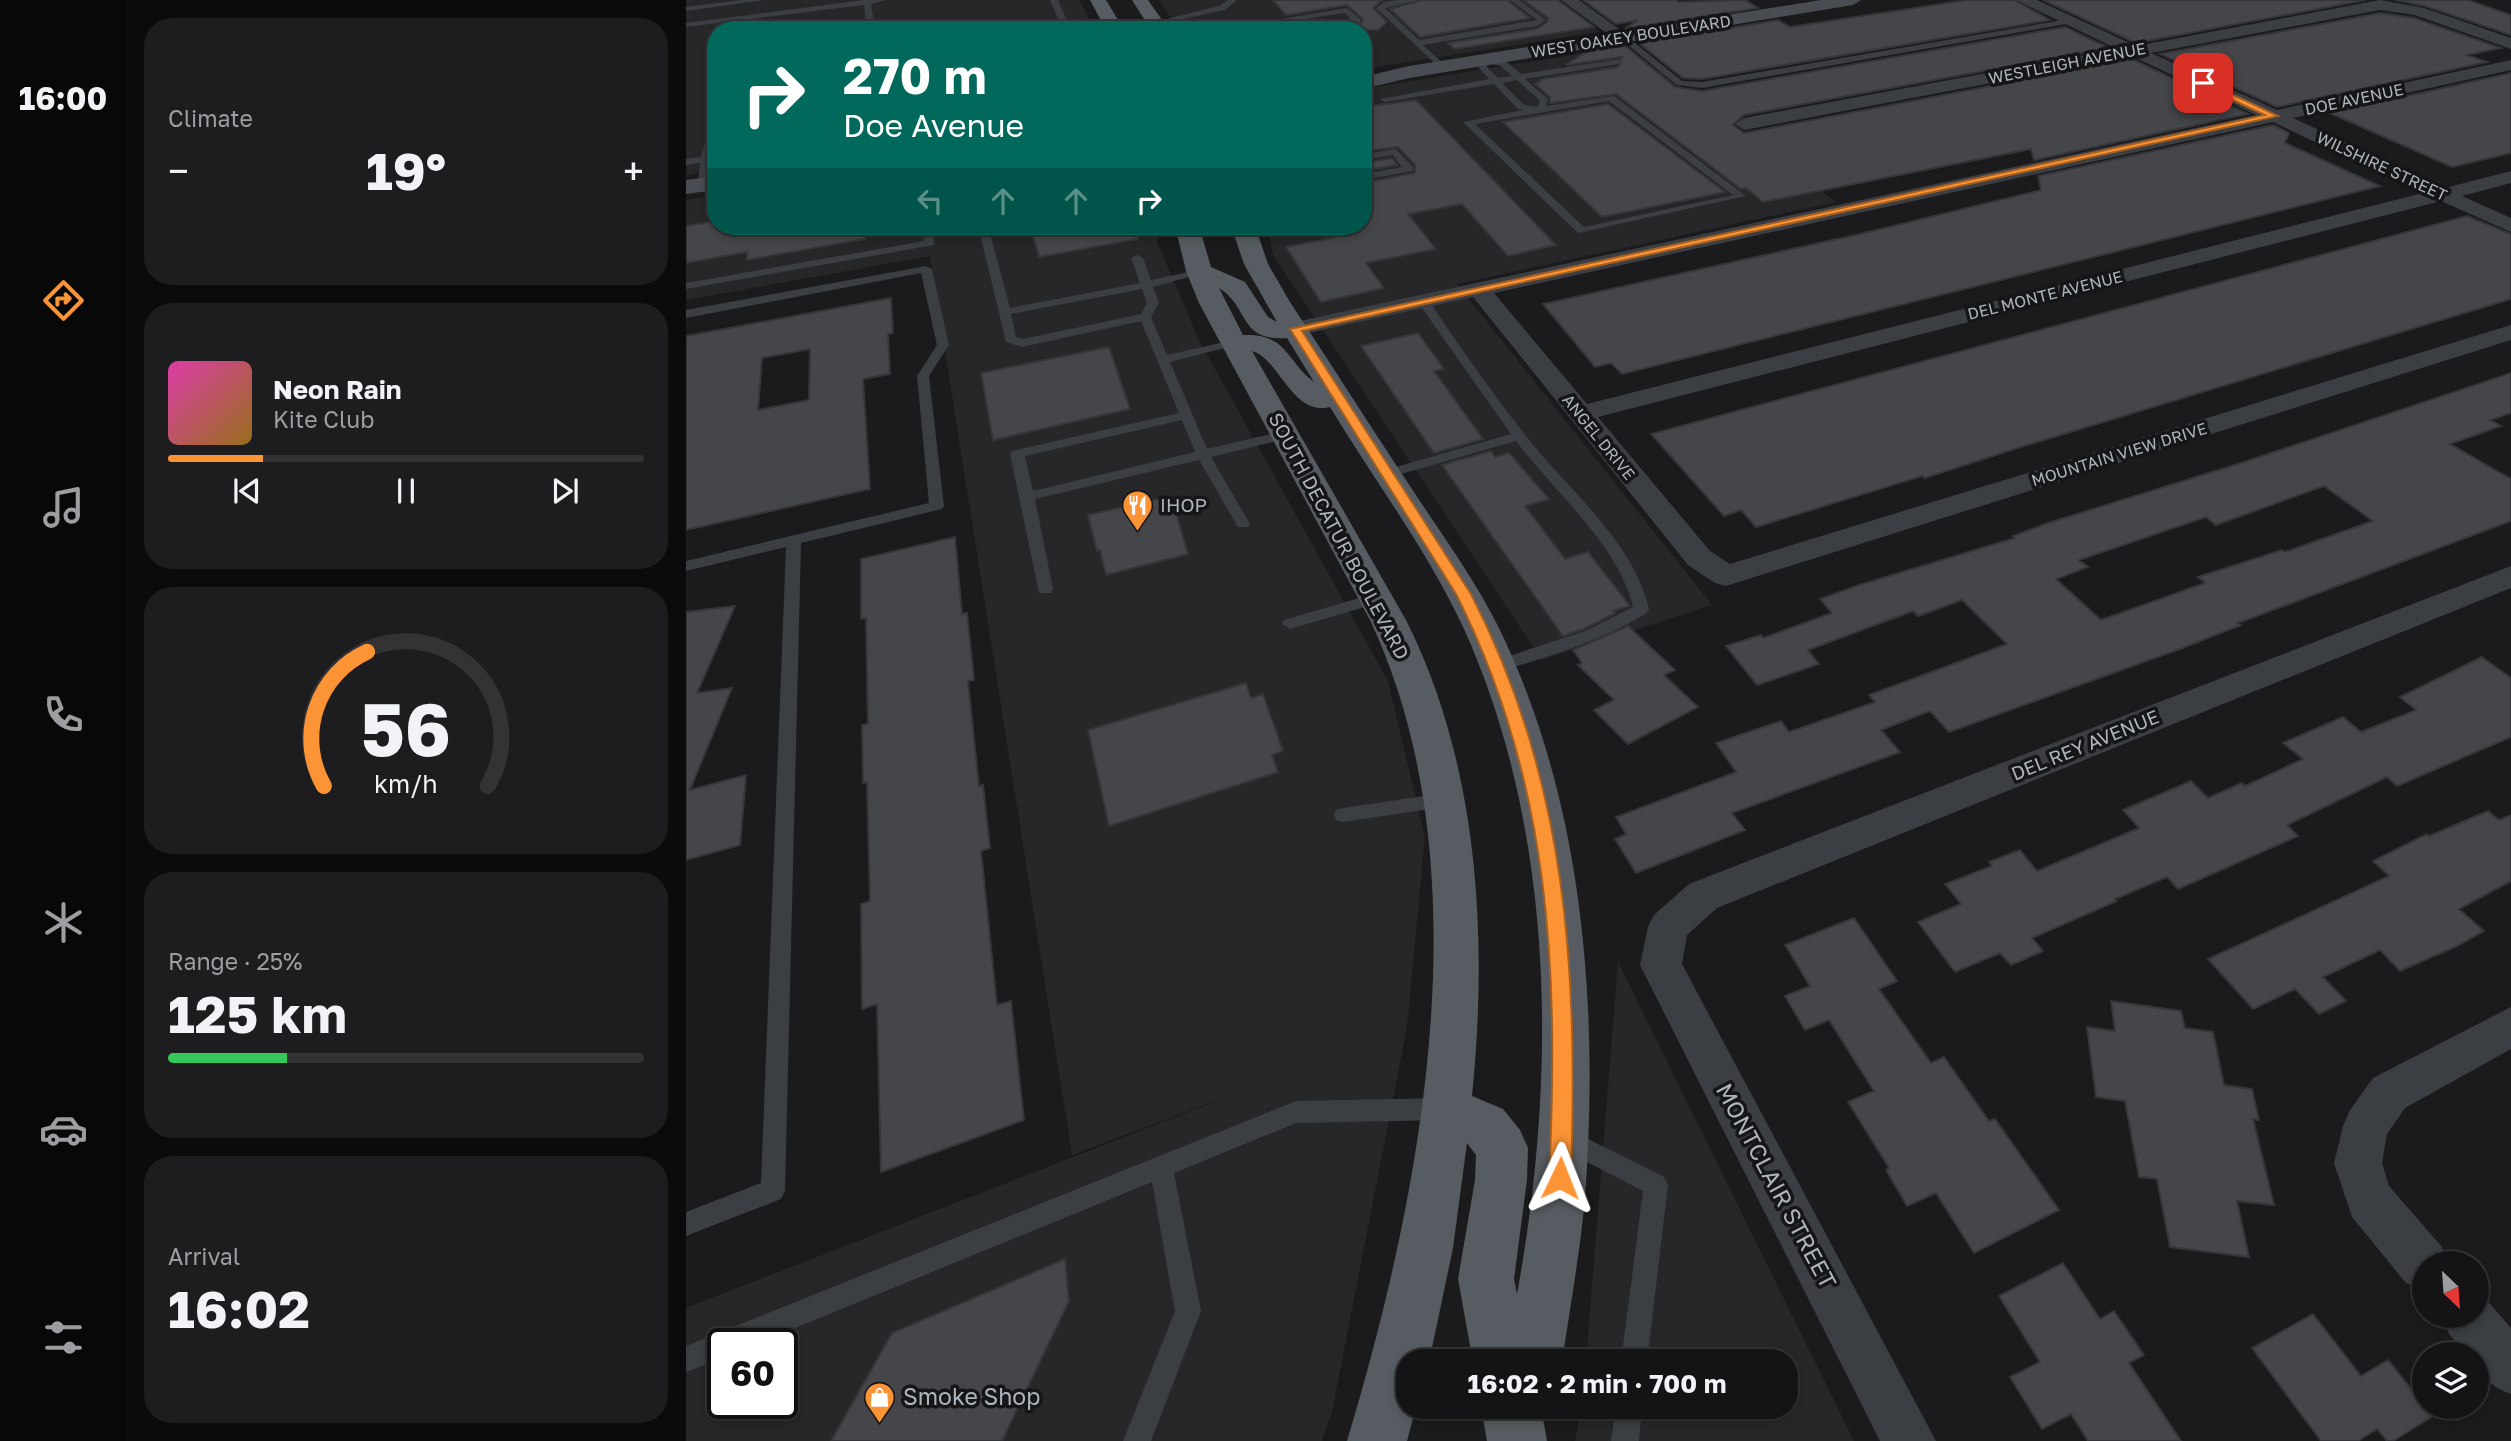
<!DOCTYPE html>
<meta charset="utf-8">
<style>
body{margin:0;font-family:"Golos Text",sans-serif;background:#1d1d1f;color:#f1f3f6;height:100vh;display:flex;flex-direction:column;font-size:26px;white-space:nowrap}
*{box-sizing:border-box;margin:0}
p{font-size:23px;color:#9d9ea1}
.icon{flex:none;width:38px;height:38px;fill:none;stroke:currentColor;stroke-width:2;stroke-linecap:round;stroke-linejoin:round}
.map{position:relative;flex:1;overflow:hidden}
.side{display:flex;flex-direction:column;gap:18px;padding:18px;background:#0b0b0c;width:560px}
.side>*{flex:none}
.banner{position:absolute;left:21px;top:21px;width:665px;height:214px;border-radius:28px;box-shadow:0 4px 10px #0003,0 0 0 2px #333335;background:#00695c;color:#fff;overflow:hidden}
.needle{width:46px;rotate:155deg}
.controls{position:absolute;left:1726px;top:1251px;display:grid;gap:14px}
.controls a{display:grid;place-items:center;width:77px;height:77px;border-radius:50%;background:#141416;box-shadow:0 4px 10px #0003,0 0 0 2px #333335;font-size:35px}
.speed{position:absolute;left:21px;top:1328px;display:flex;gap:14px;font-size:35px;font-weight:700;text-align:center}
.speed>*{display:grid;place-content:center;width:91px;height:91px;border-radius:50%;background:#141416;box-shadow:0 4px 10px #0003,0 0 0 2px #333335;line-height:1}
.speed .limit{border:4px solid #111;border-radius:10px;background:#fff;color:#111}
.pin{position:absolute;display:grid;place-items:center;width:60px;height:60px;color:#fff;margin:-30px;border-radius:14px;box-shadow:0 4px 10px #0006}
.me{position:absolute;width:77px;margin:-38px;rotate:2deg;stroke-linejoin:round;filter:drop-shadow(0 0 5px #0008)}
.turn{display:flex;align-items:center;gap:24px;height:147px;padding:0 21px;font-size:32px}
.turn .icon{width:91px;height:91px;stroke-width:2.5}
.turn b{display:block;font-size:49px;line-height:60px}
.lanes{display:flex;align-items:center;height:66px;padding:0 21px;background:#0003;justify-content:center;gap:35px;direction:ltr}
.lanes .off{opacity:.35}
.big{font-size:52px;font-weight:700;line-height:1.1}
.side .widget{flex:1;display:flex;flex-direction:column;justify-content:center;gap:10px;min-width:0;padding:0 24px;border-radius:28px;background:#1d1d1f}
.side .dial{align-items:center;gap:0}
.dial svg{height:182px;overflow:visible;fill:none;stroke:#333335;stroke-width:7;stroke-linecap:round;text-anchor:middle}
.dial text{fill:#f1f3f6;stroke:none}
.song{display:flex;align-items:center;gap:21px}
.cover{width:84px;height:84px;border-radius:10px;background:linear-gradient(135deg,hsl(320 70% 55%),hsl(40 70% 35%))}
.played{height:7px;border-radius:4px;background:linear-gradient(90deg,#fc9335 20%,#333335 20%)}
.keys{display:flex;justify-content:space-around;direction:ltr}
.heat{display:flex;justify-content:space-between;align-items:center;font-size:38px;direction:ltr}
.charge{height:10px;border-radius:5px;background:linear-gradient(90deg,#34c759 25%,#333335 0)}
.trip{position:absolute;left:710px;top:1349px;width:402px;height:70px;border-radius:28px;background:#141416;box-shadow:0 4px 10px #0003,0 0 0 2px #333335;font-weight:700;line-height:70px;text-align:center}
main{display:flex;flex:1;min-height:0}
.tabs{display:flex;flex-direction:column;width:126px;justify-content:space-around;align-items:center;background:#080809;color:#9d9ea1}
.tabs .icon{width:49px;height:49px}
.tabs .current{color:#fc9335}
.tabs b{font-size:32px;color:#f1f3f6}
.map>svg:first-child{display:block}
.built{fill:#27272a;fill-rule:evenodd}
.building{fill:#45464a;stroke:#353639;stroke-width:2;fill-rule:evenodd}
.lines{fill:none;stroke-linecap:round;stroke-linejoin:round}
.lane{fill:#3b3e43;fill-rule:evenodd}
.street{fill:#3b3e43;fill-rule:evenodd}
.secondary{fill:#494d53;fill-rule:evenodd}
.primary{fill:#575c62;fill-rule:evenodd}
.route{fill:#fc9335;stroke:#a46022;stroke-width:2}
.labels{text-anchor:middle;stroke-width:7;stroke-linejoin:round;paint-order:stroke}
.far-street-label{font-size:16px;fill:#adb5bd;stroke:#161618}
.poi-label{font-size:19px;fill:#adb5bd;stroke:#161618;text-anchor:start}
.street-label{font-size:19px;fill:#adb5bd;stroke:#161618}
.near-street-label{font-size:23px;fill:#adb5bd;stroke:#161618}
.near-poi-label{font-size:23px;fill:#adb5bd;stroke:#161618;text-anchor:start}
</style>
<main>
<nav class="tabs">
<b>16:00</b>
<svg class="icon current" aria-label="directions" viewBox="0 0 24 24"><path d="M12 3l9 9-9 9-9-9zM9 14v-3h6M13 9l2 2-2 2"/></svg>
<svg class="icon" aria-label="music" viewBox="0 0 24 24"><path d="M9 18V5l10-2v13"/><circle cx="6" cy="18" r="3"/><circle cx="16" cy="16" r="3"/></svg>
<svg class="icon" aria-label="phone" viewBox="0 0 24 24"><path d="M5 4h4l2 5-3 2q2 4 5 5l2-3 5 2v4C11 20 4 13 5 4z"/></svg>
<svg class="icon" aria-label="climate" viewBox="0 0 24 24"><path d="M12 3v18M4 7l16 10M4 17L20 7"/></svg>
<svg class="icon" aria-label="car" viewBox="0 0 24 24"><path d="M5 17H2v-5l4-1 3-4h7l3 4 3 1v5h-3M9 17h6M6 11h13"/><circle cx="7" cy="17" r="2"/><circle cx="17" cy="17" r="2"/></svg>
<svg class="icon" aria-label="filters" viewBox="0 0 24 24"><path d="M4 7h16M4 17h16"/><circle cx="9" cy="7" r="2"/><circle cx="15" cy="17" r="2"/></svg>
</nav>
<section class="side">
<div class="widget"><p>Climate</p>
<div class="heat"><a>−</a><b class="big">19°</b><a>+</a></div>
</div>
<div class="widget">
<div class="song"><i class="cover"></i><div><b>Neon Rain</b><p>Kite Club</p></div></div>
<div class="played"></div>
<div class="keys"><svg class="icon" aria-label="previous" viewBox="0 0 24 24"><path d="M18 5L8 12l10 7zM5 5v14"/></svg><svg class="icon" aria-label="pause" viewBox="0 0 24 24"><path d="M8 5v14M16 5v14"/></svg><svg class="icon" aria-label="next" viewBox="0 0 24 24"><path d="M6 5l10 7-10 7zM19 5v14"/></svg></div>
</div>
<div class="widget dial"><svg viewBox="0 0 100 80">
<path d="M14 69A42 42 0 1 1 86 69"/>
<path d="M14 69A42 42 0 0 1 33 10" stroke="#fc9335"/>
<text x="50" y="56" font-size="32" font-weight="700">56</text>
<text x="50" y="72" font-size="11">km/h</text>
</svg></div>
<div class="widget"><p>Range · 25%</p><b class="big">125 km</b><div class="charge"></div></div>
<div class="widget"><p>Arrival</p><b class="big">16:02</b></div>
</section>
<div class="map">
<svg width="1825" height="1441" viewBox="0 0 1825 1441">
<rect width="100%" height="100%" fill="#1b1b1d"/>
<path class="built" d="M0 0H393L409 30H30V170L0 175Z
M473 0H869L913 32 677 69V30H493Z
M940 46 1150 202 771 284 1026 605 856 660 587 255 581 226H677V89Z
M30 195V226H475L471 242 513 340 702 681 739 837 721 1027 646 1412 636 1441H0V1308L577 1083 386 1155 244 256 0 300V200ZM37 1344H96V1404H37Z
M932 962 1168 1441H889L896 1407H1101V1362L900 1361Z"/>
<path class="building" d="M587 0H696L687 8 701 22 692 30H637L674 26 677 19 661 5 600 15Z
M736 0H821L844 18 734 37 704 9Z
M837 0H872L908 27 768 49 762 43 851 29 861 22 862 18Z
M897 0H989L993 2 1059 0 1072 8 938 29 952 20 930 24Z
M1281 0H1328L1364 20 1016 79 997 78 953 43 1092 20 1104 27Z
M1357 0H1680L1450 43Z
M1709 0H1782L1825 15V35L1739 6Z
M1694 13 1728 18 1815 48 1781 55 1801 62 1591 107 1474 54Z
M1379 27 1423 48 1058 115 1047 125 1058 133 1446 59 1562 114 1348 160 1345 149 1077 202 1060 188 1055 189 930 94 864 103V97L849 84 857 79 932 67 936 57 880 65 901 51 938 45 989 87 1016 91Z
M1825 73V153L1766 167 1644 113Z
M730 100 870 245 822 256 776 204 722 214 750 249 680 263 698 288 635 302 600 247 654 236 648 226H677V183L729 173V165L712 147 677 151V107Z
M922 104 1039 192 916 217 817 122Z
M1587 125 1603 133 1599 143 1694 186 936 374 925 363 909 367 857 304 1174 234 1355 190 1352 176Z
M706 158 711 165 677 171V163Z
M1781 216 1825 234V299L1338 446 1239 478 1236 476 1070 527 1055 510 1038 516 965 434Z
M30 221V226H178L179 239 61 260V252L0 263V226Z
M362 226H450L452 239 353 257 345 229Z
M205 298 207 333 202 334 204 374 177 379 184 489 0 530V336ZM124 349 123 400 72 410 76 358Z
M732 333 758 369 748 371 797 439 748 453 675 346Z
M423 347 444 409 307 440 295 373Z
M1825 373V413L1805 420 1815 426 1764 444 1825 479V521L1552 623 1555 625 1494 649 1263 732 1244 711 1195 730 1214 752 1046 813 1059 830 950 873 929 839 940 834 930 817 1050 772 1030 743 1095 721 1103 732 1189 702 1183 695 1321 644 1276 600 1232 616 1227 611 1122 650 1133 664 1071 685 1040 646 1075 635 1077 638 1146 613 1134 599 1173 585 1329 538 1327 536 1362 523 1555 463ZM1638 486 1687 521 1599 552 1596 550 1512 577 1519 583 1415 620 1370 579 1402 567 1393 560 1520 517 1530 525Z
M805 451 809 457 823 453 863 499 839 506 879 559 902 552 944 606 927 611 929 613 898 629 877 636 756 465Z
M485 496 502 554 420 575 414 550 411 551 402 515Z
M269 537 276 614 281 613 288 680 282 681 293 786 297 785 304 848 295 851 311 1005 325 1001 338 1120 195 1172 191 1004 176 1009 175 904 184 901 181 782 177 783 176 725 182 724 180 618 175 619V559Z
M49 606 11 693 46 688 4 790 60 775 54 845 0 860V612Z
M942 626 989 670 978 675 1012 707 942 744 908 710 928 700 892 665 896 663 887 650Z
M1796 657 1825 678V737L1711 786 1701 777 1601 825 1612 836 1492 889 1481 877 1429 899 1431 901 1346 938 1357 951 1325 965 1314 953 1269 972 1232 922 1275 904 1259 884 1306 866 1303 862 1334 850 1351 871 1453 828 1437 810 1477 793 1505 781 1522 798 1556 783 1559 786 1617 759 1597 743 1657 717 1675 732 1730 710 1714 697Z
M560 683 565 698 577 694 597 751 586 755 592 772 423 826 402 730Z
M1802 811 1813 820 1825 815V881L1773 909 1798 931 1771 946 1714 971 1694 950 1637 977 1660 1001 1633 1014 1609 989 1567 1009 1522 959 1703 876 1687 861 1741 834 1743 836Z
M1168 918 1211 981 1193 989 1245 1063 1258 1057 1303 1121 1309 1119 1373 1210 1288 1253 1250 1193 1221 1206 1200 1170 1203 1168 1162 1102 1188 1091 1143 1020 1119 1030 1099 996 1124 986 1099 945Z
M1425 1001 1495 1011 1499 1028 1527 1032 1538 1085 1566 1089 1573 1120 1567 1119 1588 1205 1551 1201 1563 1257 1484 1247 1471 1179 1453 1177 1439 1101 1410 1097 1401 1027 1429 1031Z
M379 1259 383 1301 316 1441H145L206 1333Z
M1377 1263 1414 1319 1428 1311 1458 1355 1443 1363 1495 1441H1402L1385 1414 1356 1429 1324 1377 1354 1362 1313 1296Z
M1627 1314 1675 1376 1702 1360 1747 1416 1707 1441H1701L1691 1429 1672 1441H1635L1566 1348Z"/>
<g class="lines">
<path class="lane" d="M55 0H78L0 11V7Z
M178 0H200L185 4 189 30H181L178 5 0 27V23Z
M364 0H372L385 30H377Z
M542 0H551L539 10 469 25 465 23 533 6Z
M713 0H733L699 8 733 40 851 20 824 0H833L860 20 851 26 737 45 759 65 756 70 690 8 698 2Z
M661 8 674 19V23L611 30 604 21 548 30H527ZM659 13 665 19 617 26 612 20Z
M1383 19 1386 23 1016 88 991 85 932 37 939 35 996 81 1016 82Z
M428 26 431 30H407Z
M797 57 821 62 835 74 935 59 932 64 839 79 862 99 860 106 928 96 1060 196 892 233 777 122 837 110 832 109 808 84 699 102 694 99 803 79 793 68V60ZM801 63 815 66 826 76 812 78 801 67ZM831 80 854 101 851 107 838 105 816 83ZM923 101 1047 195 898 227 789 124Z
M30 119V139L25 156 30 155V161L24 162 22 185 17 188 12 185 14 163 0 165V159L15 157 25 122Z
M710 149 727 167V171L677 180V174L716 167 707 155 677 160V154Z
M237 226H247L248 245 0 289V283L238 241Z
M292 226H302L324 308 454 283 445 258 451 255 457 258 465 280 517 269V273L467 287 473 303 465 317 481 355 548 340 554 344 484 362 521 449 598 431 605 435 603 438 525 457 564 524 562 527H552L513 460 349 499 367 589 365 593H353L324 454 326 451 493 413 455 321 336 347 320 342ZM456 289 461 303 455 314 337 339 330 337 325 314ZM496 420 509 452 347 491 339 456Z
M240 266 246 269 263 345 243 376 258 506 256 509 115 543 99 1191 95 1199 0 1236V1212L75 1183 100 547 0 571V561L243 503 231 376 251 345 235 273 0 318V310Z
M737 297 741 298C774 347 808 396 844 441 885 492 948 543 963 609L961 613C915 641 862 657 811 672L805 670 803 666 805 662 899 631 947 607C933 545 867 491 830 441L701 478 694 474 696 471 825 434 731 301Z
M690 593 698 598 696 602 604 629 596 624 598 620Z
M758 793 765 795 767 800 765 805 758 807 657 822 650 820 648 815 650 810 657 808Z
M759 1098 767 1101 770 1109 767 1117 759 1120 610 1123 488 1173 515 1311 465 1441H437L489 1311 466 1182 70 1344H37V1358L0 1372V1346L610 1101Z
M882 1129 978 1177 982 1185 961 1362H935L957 1191 874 1148 870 1140 874 1132Z
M930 1407H956L953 1441H925Z"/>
<path class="street" d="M875 0H893L944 37 942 40H930Z
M1330 0H1351L1450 46 1694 0 1738 8 1825 38V49L1729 15 1694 10 1465 53 1591 110 1825 60V70L1607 118 1759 188 1825 171V183L1776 196 1825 218V232L1755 201 912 417 1024 551 1044 564 1825 325V340L1040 586 1029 583 1002 565 787 297 609 336 600 334 597 329 600 324 609 322 1570 115 1446 56 1058 130 1049 124 1058 118 1431 49ZM1587 122 1737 193 901 404 808 293Z
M1825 566V588L1031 908 1001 935 996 964 1250 1441H1194L954 965 962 927 968 915 1003 884Z
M1825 1007V1049L1719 1108 1701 1134 1696 1163 1703 1186 1756 1247 1762 1264H1738V1290L1720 1283 1666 1217 1648 1163 1657 1126 1664 1110 1687 1078Z
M1790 1294 1799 1298 1825 1328V1394C1806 1387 1790 1376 1790 1354H1780L1763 1334 1755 1316H1790Z"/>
<path class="secondary" d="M1135 0H1175L1167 5 723 78 677 89V77L723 66Z
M30 176V190L0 194V180Z"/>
<path class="primary" d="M404 0H420L438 30H420Z
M446 0H462L483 30H465Z
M489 226H513L525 267 559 282 582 317 591 322 558 264 545 226H569L582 264 604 302C642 359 678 417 716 474 749 525 786 574 813 628 898 803 913 1007 899 1198 894 1253 884 1307 876 1362H787L772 1279 789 1180 790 1155 781 1143 767 1248 743 1362H723V1407H730L721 1441H661C736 1192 800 866 684 620L513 303 500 271ZM533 288C564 307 552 342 601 338L628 382C600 361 601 333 557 335ZM566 351C593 358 606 417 644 407 688 480 742 551 778 629 870 833 871 1077 831 1294L828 1279 841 1180 842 1148 834 1130 817 1109 786 1096C802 937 793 765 720 620Z
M795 1407H855L861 1441H801Z"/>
</g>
<path class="route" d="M1514 82H1520L1592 116 616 331 785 594C882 782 892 971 885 1178L882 1185 874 1189 866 1185 863 1178C873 971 865 782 770 594L604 329 1579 115 1514 85Z"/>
<defs>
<symbol id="restaurant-pin" viewBox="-11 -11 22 30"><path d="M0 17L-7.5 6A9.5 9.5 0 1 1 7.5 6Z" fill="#fc9335" stroke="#161618"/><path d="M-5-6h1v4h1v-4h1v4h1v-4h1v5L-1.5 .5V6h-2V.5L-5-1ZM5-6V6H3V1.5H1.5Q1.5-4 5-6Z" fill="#fff"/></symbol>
<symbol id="shop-pin" viewBox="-11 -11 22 30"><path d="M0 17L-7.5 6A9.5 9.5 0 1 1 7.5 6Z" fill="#fc9335" stroke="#161618"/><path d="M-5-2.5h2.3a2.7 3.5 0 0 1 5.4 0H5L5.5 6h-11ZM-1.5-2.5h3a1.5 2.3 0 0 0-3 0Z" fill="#fff"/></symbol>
</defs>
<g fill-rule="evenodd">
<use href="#restaurant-pin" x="434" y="488" width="35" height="47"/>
<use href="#shop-pin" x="176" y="1380" width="35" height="47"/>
</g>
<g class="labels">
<g class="far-street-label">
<text transform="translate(945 36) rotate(-9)" y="6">WEST OAKEY BOULEVARD</text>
<text transform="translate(1381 63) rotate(-11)" y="6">WESTLEIGH AVENUE</text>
<text transform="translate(1668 99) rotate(-12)" y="6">DOE AVENUE</text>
<text transform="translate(1696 166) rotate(25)" y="6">WILSHIRE STREET</text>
<text transform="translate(1359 295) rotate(-14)" y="6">DEL MONTE AVENUE</text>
<text transform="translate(913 437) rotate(51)" y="6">ANGEL DRIVE</text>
<text transform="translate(1433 454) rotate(-17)" y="6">MOUNTAIN VIEW DRIVE</text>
</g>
<g class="poi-label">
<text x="474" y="512">IHOP</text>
</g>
<g class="street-label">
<text transform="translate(653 536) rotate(62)" y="7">SOUTH DECATUR BOULEVARD</text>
<text transform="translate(1399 745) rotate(-22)" y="7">DEL REY AVENUE</text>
</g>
<g class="near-street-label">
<text transform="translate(1090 1186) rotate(62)" y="8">MONTCLAIR STREET</text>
</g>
<g class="near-poi-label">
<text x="217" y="1405">Smoke Shop</text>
</g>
</g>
</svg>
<div class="controls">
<a><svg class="needle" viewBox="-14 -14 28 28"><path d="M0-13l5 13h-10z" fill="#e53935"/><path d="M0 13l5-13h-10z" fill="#9d9ea1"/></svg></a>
<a><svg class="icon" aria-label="layers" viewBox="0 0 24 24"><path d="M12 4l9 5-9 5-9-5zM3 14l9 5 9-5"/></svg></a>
</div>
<div class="speed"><div class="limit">60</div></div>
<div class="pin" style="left:1517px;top:83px;background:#d93025"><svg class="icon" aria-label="arrive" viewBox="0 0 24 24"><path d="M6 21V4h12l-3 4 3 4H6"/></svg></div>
<svg class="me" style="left:874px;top:1178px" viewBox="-20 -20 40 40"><path d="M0-17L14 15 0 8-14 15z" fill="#fc9335" stroke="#fff" stroke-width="4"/></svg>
<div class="trip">16:02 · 2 min · 700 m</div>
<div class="banner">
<div class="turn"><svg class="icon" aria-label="right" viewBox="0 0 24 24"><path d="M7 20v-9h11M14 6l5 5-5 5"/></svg><div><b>270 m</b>Doe Avenue</div></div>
<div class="lanes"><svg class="icon off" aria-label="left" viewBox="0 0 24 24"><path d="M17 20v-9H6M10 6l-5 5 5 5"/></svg><svg class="icon off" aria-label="ahead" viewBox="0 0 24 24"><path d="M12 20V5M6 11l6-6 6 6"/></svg><svg class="icon off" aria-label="ahead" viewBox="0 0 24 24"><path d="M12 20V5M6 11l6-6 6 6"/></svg><svg class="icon" aria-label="right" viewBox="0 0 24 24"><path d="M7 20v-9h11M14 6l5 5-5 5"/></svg></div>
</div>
</div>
</main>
